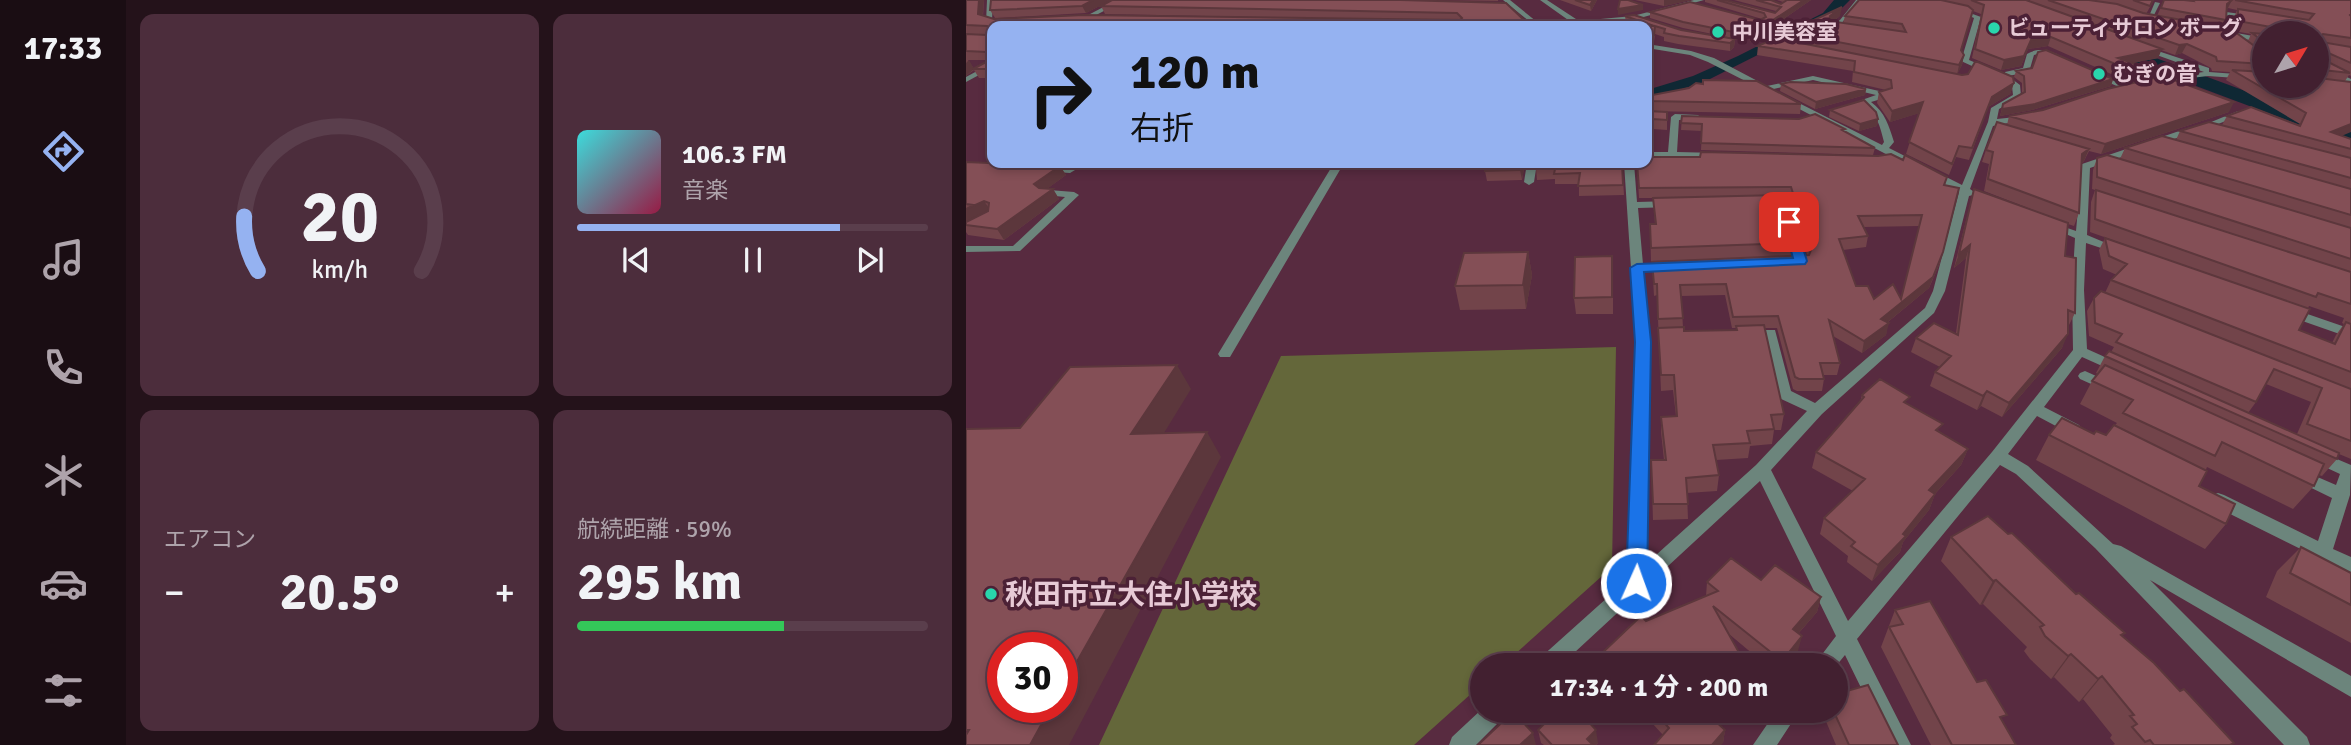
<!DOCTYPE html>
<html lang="ja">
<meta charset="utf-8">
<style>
body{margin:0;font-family:Signika,"Noto Sans JP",sans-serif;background:#4c2d3c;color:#f1f3f6;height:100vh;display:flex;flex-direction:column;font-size:26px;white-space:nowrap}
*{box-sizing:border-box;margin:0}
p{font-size:23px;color:#aea3ab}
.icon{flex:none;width:38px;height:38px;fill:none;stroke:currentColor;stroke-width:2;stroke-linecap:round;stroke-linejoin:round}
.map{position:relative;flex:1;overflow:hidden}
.side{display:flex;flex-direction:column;gap:14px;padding:14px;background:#24121a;width:840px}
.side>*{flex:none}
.guide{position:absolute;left:21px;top:21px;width:665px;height:147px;border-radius:14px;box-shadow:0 4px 10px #0003,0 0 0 2px #5a3e4c;background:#95b2f1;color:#111;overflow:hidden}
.needle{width:46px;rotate:52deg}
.controls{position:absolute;left:1286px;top:21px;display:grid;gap:14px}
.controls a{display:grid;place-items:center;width:77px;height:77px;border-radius:50%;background:#422030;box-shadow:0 4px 10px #0003,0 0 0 2px #5a3e4c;font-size:35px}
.speed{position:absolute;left:21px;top:632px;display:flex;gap:14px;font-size:35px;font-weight:700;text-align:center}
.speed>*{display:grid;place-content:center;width:91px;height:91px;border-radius:50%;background:#422030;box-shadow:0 4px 10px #0003,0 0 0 2px #5a3e4c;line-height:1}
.speed .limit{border:10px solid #d22;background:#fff;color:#111}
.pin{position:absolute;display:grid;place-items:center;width:60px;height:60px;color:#fff;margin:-30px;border-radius:14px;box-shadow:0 4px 10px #0006}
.me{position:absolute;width:77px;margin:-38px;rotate:2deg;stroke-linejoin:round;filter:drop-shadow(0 0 5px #0008)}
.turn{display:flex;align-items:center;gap:24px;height:147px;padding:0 28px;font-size:32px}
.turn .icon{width:91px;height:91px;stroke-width:2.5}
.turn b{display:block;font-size:49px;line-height:60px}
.big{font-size:52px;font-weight:700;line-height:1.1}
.side .widget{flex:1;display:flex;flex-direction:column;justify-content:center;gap:10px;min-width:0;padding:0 24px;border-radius:14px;background:#4c2d3c}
.side .dial{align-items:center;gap:0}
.dial svg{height:182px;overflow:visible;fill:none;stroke:#5a3e4c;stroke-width:7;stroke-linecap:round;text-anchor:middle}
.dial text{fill:#f1f3f6;stroke:none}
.song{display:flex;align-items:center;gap:21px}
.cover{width:84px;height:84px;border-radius:10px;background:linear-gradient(135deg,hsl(180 70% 55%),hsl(340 70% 35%))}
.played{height:7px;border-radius:4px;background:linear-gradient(90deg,#95b2f1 75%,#5a3e4c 75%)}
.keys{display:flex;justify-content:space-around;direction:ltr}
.heat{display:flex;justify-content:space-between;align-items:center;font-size:38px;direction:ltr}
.charge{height:10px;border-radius:5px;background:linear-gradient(90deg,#34c759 59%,#5a3e4c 0)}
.side .tiles{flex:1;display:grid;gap:14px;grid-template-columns:repeat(2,1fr)}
.trip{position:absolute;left:504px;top:653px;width:378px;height:70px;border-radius:35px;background:#422030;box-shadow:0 4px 10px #0003,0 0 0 2px #5a3e4c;font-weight:700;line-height:70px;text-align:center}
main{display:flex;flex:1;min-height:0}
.tabs{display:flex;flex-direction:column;width:126px;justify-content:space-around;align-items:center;background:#1a0d13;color:#aea3ab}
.tabs .icon{width:49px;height:49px}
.tabs .active{color:#95b2f1}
.tabs b{font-size:32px;color:#f1f3f6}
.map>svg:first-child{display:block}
.green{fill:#64673a}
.water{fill:#0f2834}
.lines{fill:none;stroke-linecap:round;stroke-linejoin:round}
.minor{fill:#6c857c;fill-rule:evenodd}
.wall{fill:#72444a;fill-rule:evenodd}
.shaded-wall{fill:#5c373c}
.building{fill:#844f56;stroke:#5c373c;stroke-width:2;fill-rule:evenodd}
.route{fill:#1a73e8;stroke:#114b97;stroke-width:2}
.poi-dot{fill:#29d5ac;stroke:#4c2136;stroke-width:2.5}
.labels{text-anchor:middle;stroke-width:7;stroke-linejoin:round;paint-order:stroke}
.far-poi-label{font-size:21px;font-weight:bold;fill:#e7cad6;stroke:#4c2136;text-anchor:start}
.near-poi-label{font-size:28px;font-weight:bold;fill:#e7cad6;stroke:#4c2136;text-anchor:start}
</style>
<main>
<nav class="tabs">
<b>17:33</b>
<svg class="icon active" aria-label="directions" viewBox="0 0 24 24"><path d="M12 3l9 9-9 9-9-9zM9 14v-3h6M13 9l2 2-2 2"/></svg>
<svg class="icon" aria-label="music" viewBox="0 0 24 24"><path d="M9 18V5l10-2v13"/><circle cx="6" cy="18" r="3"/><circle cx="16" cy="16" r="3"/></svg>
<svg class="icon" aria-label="phone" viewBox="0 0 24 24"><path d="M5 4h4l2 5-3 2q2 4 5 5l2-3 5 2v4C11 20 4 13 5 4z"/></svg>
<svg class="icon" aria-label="climate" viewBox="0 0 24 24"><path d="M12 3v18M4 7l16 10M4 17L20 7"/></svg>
<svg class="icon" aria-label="car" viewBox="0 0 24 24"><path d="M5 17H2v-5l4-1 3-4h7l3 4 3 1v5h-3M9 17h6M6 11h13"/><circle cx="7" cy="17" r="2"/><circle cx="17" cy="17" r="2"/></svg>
<svg class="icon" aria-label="filters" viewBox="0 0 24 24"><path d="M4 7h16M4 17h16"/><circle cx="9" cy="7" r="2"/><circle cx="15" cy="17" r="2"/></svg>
</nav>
<section class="side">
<div class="tiles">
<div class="widget dial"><svg viewBox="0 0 100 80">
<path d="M14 69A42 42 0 1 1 86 69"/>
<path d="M14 69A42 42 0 0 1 8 45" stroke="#95b2f1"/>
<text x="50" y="56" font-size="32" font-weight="700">20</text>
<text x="50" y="72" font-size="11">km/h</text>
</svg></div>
<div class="widget">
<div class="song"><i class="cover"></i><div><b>106.3 FM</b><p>音楽</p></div></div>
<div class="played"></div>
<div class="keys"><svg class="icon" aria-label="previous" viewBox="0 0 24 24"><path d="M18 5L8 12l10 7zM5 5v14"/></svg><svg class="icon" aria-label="pause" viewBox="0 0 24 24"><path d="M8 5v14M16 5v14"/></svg><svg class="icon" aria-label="next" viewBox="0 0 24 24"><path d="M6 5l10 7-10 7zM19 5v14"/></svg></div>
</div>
<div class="widget"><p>エアコン</p>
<div class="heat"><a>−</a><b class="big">20.5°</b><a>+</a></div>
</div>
<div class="widget"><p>航続距離 · 59%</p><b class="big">295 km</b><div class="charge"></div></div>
</div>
</section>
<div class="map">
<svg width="1385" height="745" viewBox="0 0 1385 745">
<rect width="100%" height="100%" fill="#582b40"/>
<path class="green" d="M650 347 646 567 537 665H516V684L448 745H133L315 356Z"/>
<path class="water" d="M868 0H884L867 17 738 82 681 100V90L727 76 772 56 857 13Z
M1014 0 1179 54 1385 130V144L1065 24Z"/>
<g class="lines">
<path class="minor" d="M21 0H27L26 20 39 22V24L20 23Z
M151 0H159L109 26H101Z
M339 0H346L313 26H306Z
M537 0H544L576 26H569Z
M574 0H581L613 21 667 16 728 0H738L667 20 584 26 605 22Z
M890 0H896L872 27 875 28V30L864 29V27L874 20Z
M1189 2 1194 3 1185 21H1181Z
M987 7 1015 17 1003 60 1039 75V72L1057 68 1061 54C1072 47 1085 50 1096 57L1092 59C1083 57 1077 52 1068 55L1063 72 1042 76 1054 85 1055 96 1033 109 1031 119 1059 116 1063 119 1027 126 1004 189 1011 194 1003 196 979 291 968 313 856 414 805 470 882 621 1026 452 1107 350 1106 290 1109 238 1079 225 1084 222 1110 231 1116 164 1225 127H1231V131L1124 168 1121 235 1159 251 1153 254 1120 243 1118 290 1121 349 1159 366 1161 369 1154 374 1116 357 1078 407 1113 425 1116 429 1113 433H1103L1071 416 1042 454 1062 466 1147 544 1155 546 1385 676V697L1184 580 1341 737 1344 745H1318L1129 548 1050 474 1034 465 891 639 945 745H923L879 655 870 666 848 665 870 636 794 481 595 665H571L574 658 661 580 670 343 658 163H668L671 202 706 201 711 204 706 207 672 208 684 343 680 564 790 465 841 411 813 398 798 337 778 336 776 333 778 330H809L825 391 849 403 959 308 967 291 993 192 814 99 821 97 916 145 918 142C914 126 911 114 898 104L880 110 876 107 910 95 847 80 799 91 742 62 724 55 681 48V44L725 51 748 58 801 86 847 76 922 93V97L905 102C919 112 923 126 928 142L923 148 996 185 1022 122 1025 108 1047 95 1046 86 1041 82 995 61 1008 18 987 9Z
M1260 12 1290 16 1288 19 1265 15V32L1298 38V42L1270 38 1267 40 1253 34V32L1258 31Z
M1174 45 1243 68V72L1298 76V80L1242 76 1182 83V79L1238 72 1174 49Z
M26 63V68L0 82V77Z
M1351 63 1385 79V84L1351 68Z
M1130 72 1164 85 1165 87 1158 89 1127 76 1126 74Z
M1272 111 1279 113 1240 129 1233 127Z
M709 114 732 115 736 118 732 121 713 120 711 152 753 153 758 156 756 158H681V152H702L705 117Z
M368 163H378L264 357H254L252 354Z
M561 163H571L568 182 563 185 558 182Z
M78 166 104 167 109 170 104 173 75 171V167Z
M83 190 108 192 113 195 54 251 0 252V246H47L99 197 79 195 78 193Z
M818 199 823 202 841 262 839 264 823 266 817 262 819 260 828 258 814 205H796L791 202 796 199Z
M1324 308 1385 329V338L1319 315 1318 312 1319 309Z
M1119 371 1148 384 1150 387 1143 392 1114 379 1112 376 1114 373Z
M1352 451 1385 465 1384 495 1367 549 1385 557V574L1246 505 1244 500 1246 495 1252 493 1258 495 1352 541 1366 498 1327 479 1325 475 1327 471 1333 469 1370 485 1374 474 1346 461 1344 457 1346 453Z
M516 709 541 710 538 717 510 745H483L486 737Z
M811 710H834L811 745H787Z"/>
</g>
<path class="wall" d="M0 0H18L17 16 28 19 347 18 139 14 135 6 146 0H437V1L560 22 26 69V78H13L8 70 0 76V34L21 35 22 34H0ZM2 60H22L8 69Z
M145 0 120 13 32 18H29L24 10Z
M470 0H532V1Z
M594 0H631L625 11Z
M669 0H725L698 6Z
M739 0H759L809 13 810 11 768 0H805L815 4 817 2 811 0H845L784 42 783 35 776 40 717 28 684 18V12L794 20 796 19 739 2Z
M893 0H1060L1064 1V0H1188L1180 14 1191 16 1198 0H1385V76L1383 75 1379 81 1376 136 1385 139V459L1373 454 1371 459 1356 476 1353 475 1348 486 1327 509 1241 467 1233 486 1260 524 1239 549 1070 460 1083 435 1128 434 1140 435 1151 423 1114 404 1126 381 1132 374 1130 373 1139 356 1145 352 1148 347 1123 336 1121 311 1128 298 1139 293 1145 280 1151 275 1137 269 1133 250 1139 238 1169 248 1124 232 1125 202 1129 190 1126 189 1127 170 1131 158 1154 159 1159 148 1210 140 1214 131 1256 125 1261 116 1333 125 1334 124 1260 80 1264 72 1246 71 1245 68 1216 53 1209 55 1195 50 1192 58 1167 63 1175 78 1161 81 1082 46 1062 49 1055 66 1035 70 1006 58 1015 14 1007 11 995 51 998 55 996 65 991 74 1048 83 1044 94 1022 107 1003 160 990 157 983 175 940 154 953 113 924 122 911 103 913 92 920 90 886 82 887 71 791 55 792 46 874 16 866 22 877 23 879 16ZM1262 8 1271 10 1268 18V31L1285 34 1282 41 1256 27 1260 20V10ZM1298 33H1351L1298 86ZM1343 306 1378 318 1376 323 1378 324 1370 335 1366 343 1333 330ZM1300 384 1345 402 1331 434 1282 413 1290 402Z
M659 16 715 30 769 39 768 47 764 51 712 44 698 41V37L689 34 688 42H681V26L664 25 660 23Z
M681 42 686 52 685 59H681Z
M1050 71 1147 79 1145 86 1066 110 1034 116 1037 104 1056 93V83L1048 77Z
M815 84 900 89 899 95 849 109 814 91Z
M681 96 835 104 834 114 681 111Z
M864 110 912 119 911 126 893 131 863 117Z
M681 111 701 112V130L687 129V149L684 150 687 157 937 160 981 177 979 185 974 263 963 288 922 322 920 335 896 353 867 336 874 363 871 375H857L858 379 856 391H831L827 389 811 328H798L818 414 815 430H808L806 444 784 446 782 458 750 460 753 475 751 491 721 493 722 519 687 520 685 460H698L695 432V417L710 416 707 390 695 391 691 295 688 296 686 262 751 259 685 261 684 224H689L687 198H673L671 163H681ZM814 198H824L841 255H825L826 243ZM953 226 935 299H908L890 286 877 250 900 247 902 236 897 227ZM759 295 766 328H770V330L718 331 717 327 715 296Z
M1263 112 1135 154 1123 151 1118 161 1116 163 1113 213 1108 226 1102 224 1099 256 1109 313 1102 327 1096 348 1036 417 1015 406 1011 410 964 386 969 372 974 367 945 352 950 338 990 333 1000 258 988 268 1008 189 1075 213 1018 191 1023 164 1016 162 1020 150 1041 125 1043 116Z
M716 116 879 129 878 131 909 148 907 155 735 150 736 131 715 130Z
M0 162 94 166 100 175 82 188 87 189 93 199 38 240 2 235 0 232Z
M521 163H559L556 180 521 181 519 171Z
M656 163 658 195 613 196V184H589V179L571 180 570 169Z
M562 252 566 275 560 309 494 310 489 286Z
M647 272V314H610L608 298Z
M896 395 942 404 974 432 1002 449 995 465 969 494 963 510 937 542 934 552 906 581 881 562 882 556 854 534 858 518 887 491 846 468 850 452 894 402Z
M985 537 1110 594 1156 636 1265 745H1147L1149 744 1144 738 1146 735 1117 699 1113 702 1088 677 1085 679 1064 659 1058 651 1061 647 1017 604 1014 605 975 561Z
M1335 547 1385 573V643L1300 597 1311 571Z
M795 580 855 597 851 612 832 634V651L820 665H800L763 634 780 665H634L633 656 680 621 740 596 741 582Z
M929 610 1011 682 1050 745H965L915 647Z
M674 710H737L759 730 757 743 697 735Z
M856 710H870L932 745H870L856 712Z
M572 730 632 743 630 745H578L575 743Z"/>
<path class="shaded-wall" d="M13 0H18L16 22 12 14Z
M127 0H145L120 13 116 6Z
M627 0H631L625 11 624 5Z
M698 0H725L698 6Z
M838 0H845L784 42V35Z
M1266 0 1262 8 1256 13 1261 4Z
M677 5V10L652 15V9Z
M876 7 874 16 862 25 864 16Z
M783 29V35L776 40 777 34Z
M835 35 834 44 826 48 828 39Z
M1085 37 1082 46 1062 49 1055 66 1035 70 1038 60 1065 40Z
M769 39 768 47 764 51V43Z
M1221 44 1216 53 1209 55 1213 45Z
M1196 49 1192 58 1154 66 1152 58Z
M998 55 996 65 991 75 993 65Z
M3 60 8 69 0 76V63Z
M1180 68 1175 78 1161 81 1166 71Z
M1147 79 1145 86 1066 110 1034 116 1036 109Z
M1048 83 1044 94 1022 107 1003 160 1026 97Z
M900 89 899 95 849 109 850 102Z
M957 102 954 113 924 122 926 111Z
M1268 102 1263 112 1135 154 1139 144Z
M912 119 911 126 893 131 894 124Z
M1385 124V132L1361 142 1365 132Z
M687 139V149L681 151V141Z
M1123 149 1118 161 1111 166 1116 154Z
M556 163H559L556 180 554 170Z
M94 166 100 175 74 194 68 184Z
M87 189 93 199 38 240 31 229Z
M18 201 25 211 0 223V209Z
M1004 245 1000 258 988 268 993 254Z
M562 252 566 275 560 309 557 285Z
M977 252 963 288 912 330 915 319Z
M923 323 920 335 896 353 898 341Z
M1102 334 1096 348 1036 417 1043 403Z
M211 365 225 389 182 459 165 434Z
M1021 391 1015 406 1011 410 1017 396Z
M241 432 255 457 103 745H64L85 707H96V688Z
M1002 449 995 465 957 507 963 490Z
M969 494 963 510 937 542 934 552 906 581 912 565Z
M1030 580 1017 604 1014 605 1027 581Z
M855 597 851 612 823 644 827 629Z
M836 636 832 651 820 665H815L816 661Z
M1105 654 1088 677 1085 679 1102 656Z
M1136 676 1117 699 1113 702 1132 679Z
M630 730 632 743 630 745H622L621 739Z
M759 730 757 743 755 745H746Z
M567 733 570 745H554Z"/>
<path class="building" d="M0 0H13L12 14 28 19 118 15 494 20 496 18 491 13 135 6 146 0H435L540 3 560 22 614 23 612 26H26V69H7L22 61 24 54 21 52 0 51V34L21 35 24 29 21 26 0 25Z
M25 0H127L116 6 28 10H24Z
M609 0H627L624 5Z
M654 0H662L677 5 652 9Z
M751 0H759L809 13 815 7 790 0H805L815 4 821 0H838L784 35 783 29 777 34 717 22 684 12 724 2 794 20 800 17 798 13Z
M893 0H975L1002 6 1007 10 995 50 998 55 993 65 835 35 828 39 830 42 996 75 1002 74 1009 62H1012L1047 77 1048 83 1026 97 1006 148 993 146 986 164 943 142 957 102 926 111 913 92 926 88 925 80 888 72 889 61 792 46 876 7 864 16 863 21 940 32 936 24 879 16Z
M1005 0H1060L1196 49 1152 58 1180 68 1166 71 1085 37 1065 40 1058 56 1038 60 1009 49 1018 5Z
M1082 0H1123L1151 4 1177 13 1265 29 1298 53V64L1251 61 1250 57 1221 44 1213 45Z
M1167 0H1187L1184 6Z
M1198 0H1218L1227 1 1226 0H1266L1261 4 1260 20 1195 8Z
M1269 0H1385V14L1384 15 1385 16V38L1357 34 1354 36 1355 42 1385 47V63L1358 51H1355L1354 58 1384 73 1357 70 1352 78 1385 82V124L1365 132 1385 139V149L1261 116 1285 107 1334 126 1340 113 1266 70 1298 72V86H1351V33H1305V27L1272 21V9L1343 20 1348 14Z
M668 15 715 30 769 39 764 43 713 36 698 33 699 29 689 26 688 35 681 34V26H647V25L688 26 659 16Z
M1286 33 1298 34V42Z
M681 42 686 44 685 51H681Z
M1080 50 1147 79 1069 104 1036 109 1037 104 1059 92 1058 76 1050 71 1066 68 1072 52Z
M1197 76 1268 102 1139 144 1043 116 1077 110 1141 89Z
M737 80 791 81 835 104 681 101V96L723 88 730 83 737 84Z
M824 82 880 84 900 89 850 102 815 84Z
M898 100 910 112 912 119 894 124 864 110Z
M681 111 701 112V120L687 119V139L681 141Z
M849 114 879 129 876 130 909 148 735 143 736 124 715 123 716 116 833 119Z
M1031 122 1123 149 1116 154 1113 213 1022 179 1027 152 1020 150Z
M1243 122 1385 158V178L1214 131Z
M1196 136 1385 189V215L1159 148Z
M681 150 687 151V157H734L735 152 912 156 925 154 937 160 939 155 981 177 978 185 993 188 977 252 967 277 915 319 923 323 898 341 863 320 874 363H854L858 379H833L829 377 812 316 767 317 760 284 714 285 717 318 692 319 691 284H688L686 262 843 255 845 250 825 187 673 188 671 163H681ZM956 215 935 299 927 284 908 299 902 286H890L873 239 902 236 892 216Z
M1141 155 1385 228V259L1131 177V158Z
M0 162 94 166 68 184 73 188 87 189 31 229 0 225V222L22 211 23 203 18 201 0 209 8 205 0 204Z
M521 163H556L554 170 519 171Z
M571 163H656L657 185 612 186 614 173 588 174 589 169H570Z
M1008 189 1102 223 1099 256 1110 258 1109 313 1102 310V334L1043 403 1021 391 1017 396 969 372 985 356 950 338 968 323 992 335 1004 245 993 254Z
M1130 190 1385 272V304L1352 293 1350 297 1129 219Z
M814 195 826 243 685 248 684 224H690L687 198Z
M1139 238 1344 309 1333 330 1369 344 1380 322 1385 324V372L1145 280 1161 264 1143 256Z
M562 252 557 285 489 286 498 253Z
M646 256V297L608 298 609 257Z
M1135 291 1385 389V441L1341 424 1356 388 1308 369 1290 402 1150 342 1156 334 1129 323 1128 298Z
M798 325 818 414 805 415 808 429 781 431 784 443 747 445 753 475 720 478 722 504H687L685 460H700L695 417 711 416 708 375H695L692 328 718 327V331L771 330 770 326Z
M1143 351 1373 453 1371 459 1139 356Z
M211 365 165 434 241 432 96 688V648H37V707H85L64 745H0V735L3 730H0V429L54 428 104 367Z
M1139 365 1358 464 1348 486 1256 442 1249 456 1157 413 1167 400 1126 381Z
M914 379 944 397 938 402 977 424 970 430 1002 449 963 490 969 494 937 534 940 536 912 565 885 546 889 542 858 518 899 479 850 452 898 397 896 395Z
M1096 418 1128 434 1130 431 1140 435 1148 425 1241 471 1233 486 1269 504 1260 524 1083 435Z
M1022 516 1042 534 1046 533 1110 594 1113 593 1159 633 1155 635 1188 663 1214 691 1218 689 1268 743 1264 745H1188L1184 740 1179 742 1166 727 1171 724 1164 716 1168 715 1136 676 1132 679 1105 654 1102 656 1079 636 1074 627 1078 625 1030 580 1027 581 985 537Z
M1335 547 1385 573V605L1324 573Z
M765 558 795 580 809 565 855 597 827 629 836 636 816 661 747 606 780 665H643L633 656 675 616 680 621 752 591 741 582Z
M964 601 1011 682 1020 680 1041 715 1034 717 1050 745H986L923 627 937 624 929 610Z
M902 685 932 745H883L867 710H870V694Z
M592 710H612L630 730 621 739 627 745H586L572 730Z
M687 710H737L759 730 746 745H688L703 728Z
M547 712 567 733 554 745H512Z"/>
<path class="route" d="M823 218 829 222 841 261 839 264 678 272 685 342 681 583 677 590 670 592 663 590 660 583 669 342 664 268 671 264 827 258 817 222Z"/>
<g class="poi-dot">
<circle cx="1028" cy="28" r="7"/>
<circle cx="752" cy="32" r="7"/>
<circle cx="1133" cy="74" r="7"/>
<circle cx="25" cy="594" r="7"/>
</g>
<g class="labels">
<g class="far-poi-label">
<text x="1042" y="35">ビューティサロン ボーグ</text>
<text x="766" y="39">中川美容室</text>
<text x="1147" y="81">むぎの音</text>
</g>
<g class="near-poi-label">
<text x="39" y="604">秋田市立大住小学校</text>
</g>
</g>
</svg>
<div class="controls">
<a><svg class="needle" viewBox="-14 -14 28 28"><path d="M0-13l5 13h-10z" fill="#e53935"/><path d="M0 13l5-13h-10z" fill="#aea3ab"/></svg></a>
</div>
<div class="speed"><div class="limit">30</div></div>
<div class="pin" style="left:823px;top:222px;background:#d93025"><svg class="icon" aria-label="arrive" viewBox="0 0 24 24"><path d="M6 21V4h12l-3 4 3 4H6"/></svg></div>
<svg class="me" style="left:670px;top:583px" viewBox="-20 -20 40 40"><circle r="17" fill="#1a73e8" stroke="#fff" stroke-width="3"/><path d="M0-11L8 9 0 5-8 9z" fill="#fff"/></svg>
<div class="trip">17:34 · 1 分 · 200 m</div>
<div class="guide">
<div class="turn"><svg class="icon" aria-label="right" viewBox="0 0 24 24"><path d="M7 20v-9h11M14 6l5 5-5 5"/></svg><div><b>120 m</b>右折</div></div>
</div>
</div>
</main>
